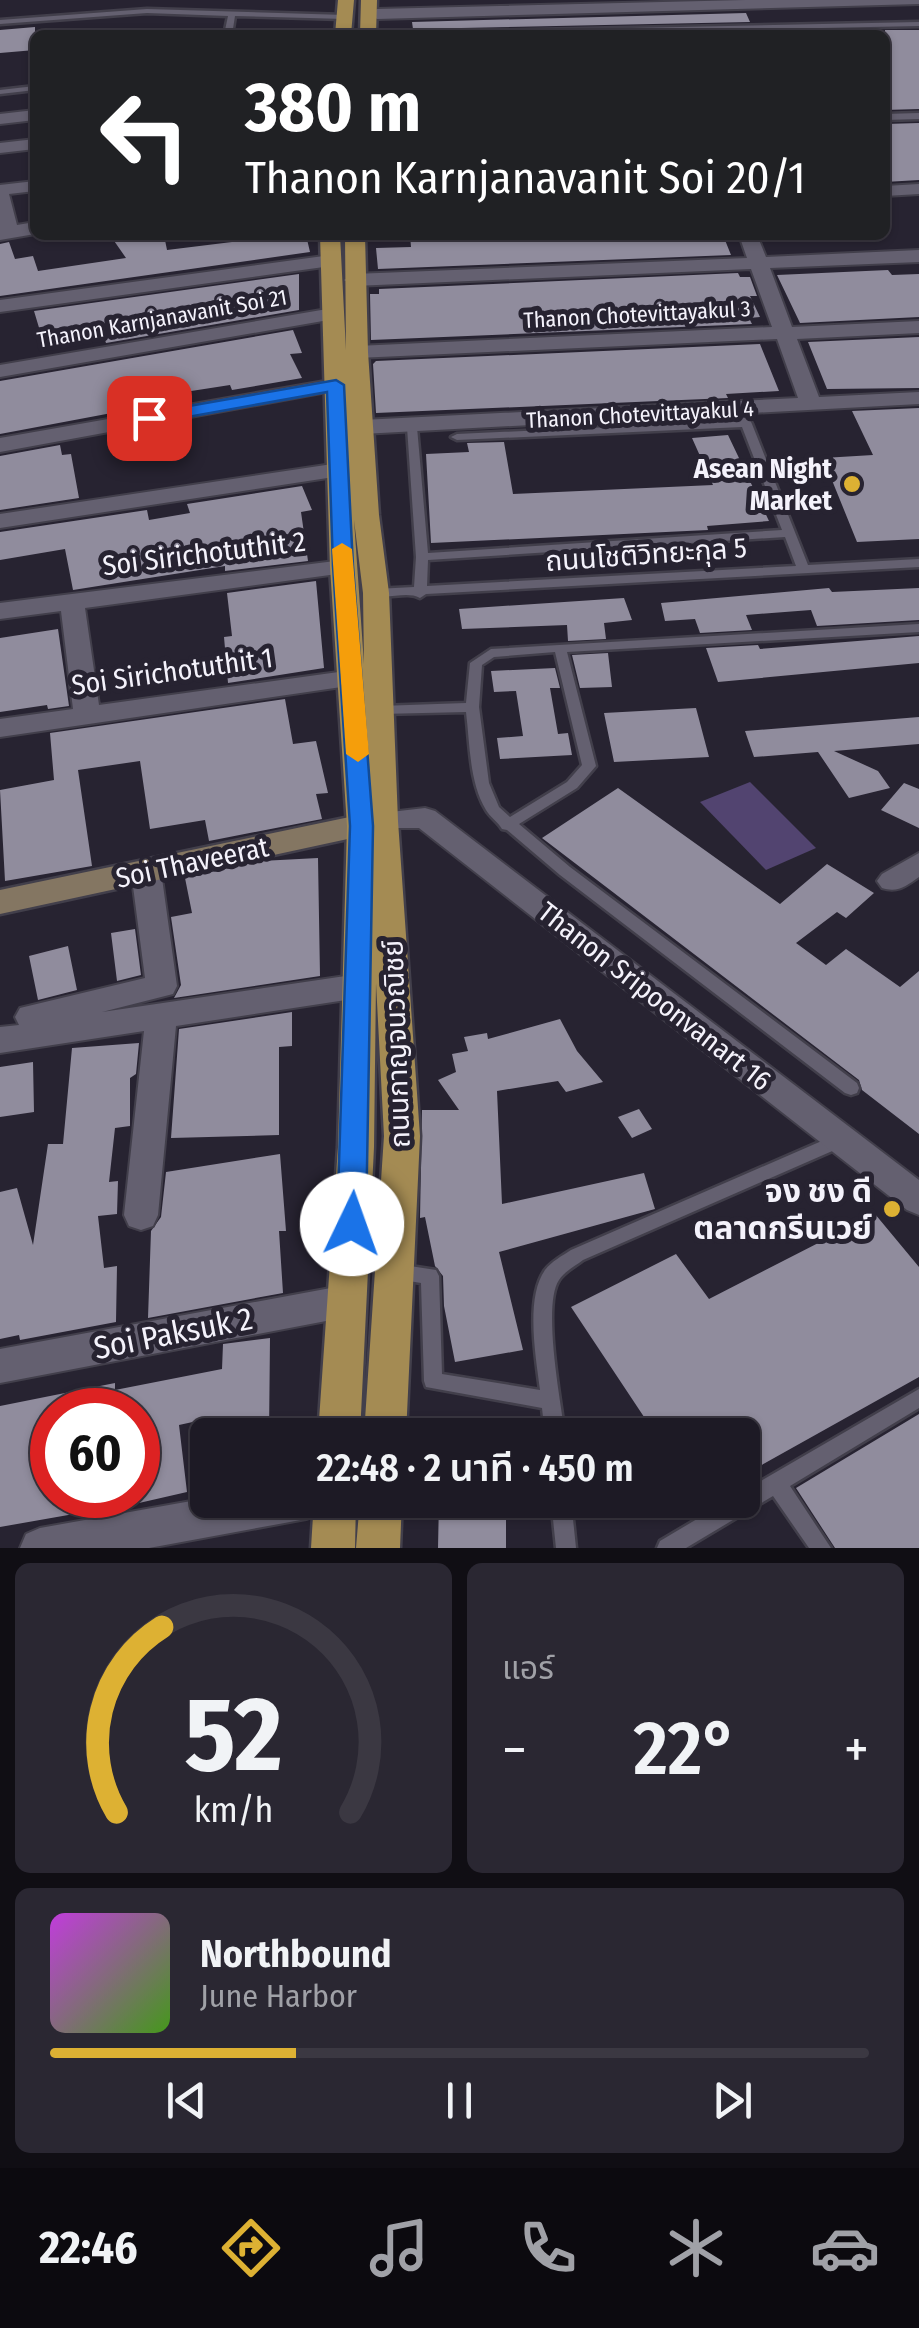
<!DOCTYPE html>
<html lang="th">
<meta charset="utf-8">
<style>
body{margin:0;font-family:"Fira Sans Condensed","Noto Sans Thai",sans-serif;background:#2a2732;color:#f1f3f6;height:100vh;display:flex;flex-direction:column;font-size:38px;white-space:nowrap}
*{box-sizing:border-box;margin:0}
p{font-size:32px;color:#a0a1a7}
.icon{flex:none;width:55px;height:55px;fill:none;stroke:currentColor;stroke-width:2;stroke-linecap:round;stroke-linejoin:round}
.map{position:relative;height:1548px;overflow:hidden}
.details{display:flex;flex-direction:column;gap:15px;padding:15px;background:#100e14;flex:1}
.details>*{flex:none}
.hud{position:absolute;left:30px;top:30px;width:860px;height:210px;border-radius:15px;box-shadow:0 2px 8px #0004,0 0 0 2px #3b3842;background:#202124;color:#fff;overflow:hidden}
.speed{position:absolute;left:30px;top:1388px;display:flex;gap:20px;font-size:50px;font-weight:700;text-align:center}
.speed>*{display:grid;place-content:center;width:130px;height:130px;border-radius:50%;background:#1d1a25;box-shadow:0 2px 8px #0004,0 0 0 2px #3b3842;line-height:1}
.speed .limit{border:15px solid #d22;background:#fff;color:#111}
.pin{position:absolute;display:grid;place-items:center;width:85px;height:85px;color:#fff;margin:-42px;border-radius:20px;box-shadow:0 5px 15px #0006}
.me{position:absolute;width:110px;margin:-55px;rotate:3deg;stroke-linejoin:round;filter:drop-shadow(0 0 8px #0008)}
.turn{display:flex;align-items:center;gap:35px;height:210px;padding:0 50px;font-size:45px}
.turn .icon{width:130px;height:130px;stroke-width:2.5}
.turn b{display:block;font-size:70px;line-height:85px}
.big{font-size:75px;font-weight:600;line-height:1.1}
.details .card{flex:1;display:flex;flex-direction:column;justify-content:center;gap:15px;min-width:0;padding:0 35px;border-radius:15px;background:#2a2732}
.details .dial{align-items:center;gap:0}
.dial svg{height:260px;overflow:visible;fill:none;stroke:#3b3842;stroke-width:7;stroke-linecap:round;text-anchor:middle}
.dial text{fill:#f1f3f6;stroke:none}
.song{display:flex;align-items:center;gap:30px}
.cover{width:120px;height:120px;border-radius:15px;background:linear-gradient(135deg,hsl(290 70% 55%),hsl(100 70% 35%))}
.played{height:10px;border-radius:5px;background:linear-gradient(90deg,#ddb133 30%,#3b3842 30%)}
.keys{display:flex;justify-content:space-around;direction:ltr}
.heat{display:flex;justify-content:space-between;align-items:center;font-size:55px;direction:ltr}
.details .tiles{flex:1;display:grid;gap:15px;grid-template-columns:1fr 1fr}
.card:last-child{grid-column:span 2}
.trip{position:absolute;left:190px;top:1418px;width:570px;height:100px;border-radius:15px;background:#1d1a25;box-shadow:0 2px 8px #0004,0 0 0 2px #3b3842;font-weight:600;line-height:100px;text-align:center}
.tabs{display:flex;height:160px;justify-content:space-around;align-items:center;background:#0c0a0f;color:#a0a1a7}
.tabs .icon{width:70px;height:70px}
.tabs .selected{color:#ddb133}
.tabs b{font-size:45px;color:#f1f3f6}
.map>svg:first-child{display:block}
.green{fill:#524470}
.building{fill:#908c9d;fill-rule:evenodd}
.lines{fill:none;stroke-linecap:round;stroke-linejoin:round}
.lane-casing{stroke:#423f4b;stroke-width:5}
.street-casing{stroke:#423f4b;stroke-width:4}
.secondary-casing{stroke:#423f4b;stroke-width:5}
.primary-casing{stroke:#423f4b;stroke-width:5}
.lane{fill:#646070;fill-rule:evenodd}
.street{fill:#646070;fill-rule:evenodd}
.secondary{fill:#847662;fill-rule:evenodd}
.primary{fill:#a48b53;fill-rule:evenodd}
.route{fill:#1a73e8;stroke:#114b97;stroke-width:2.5}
.slow{fill:#f59e0b}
.poi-dot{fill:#ddb133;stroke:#272331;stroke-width:4}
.labels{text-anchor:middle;stroke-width:10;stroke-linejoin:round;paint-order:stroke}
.far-street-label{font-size:22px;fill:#f4f2fb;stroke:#272331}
.poi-label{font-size:28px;font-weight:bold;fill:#f4f2fb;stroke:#272331;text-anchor:end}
.street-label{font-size:28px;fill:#f4f2fb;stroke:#272331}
.near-poi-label{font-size:32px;font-weight:bold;fill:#f4f2fb;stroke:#272331;text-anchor:end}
.near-street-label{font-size:32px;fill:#f4f2fb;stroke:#272331}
</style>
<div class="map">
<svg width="919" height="1548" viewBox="0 0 919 1548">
<rect width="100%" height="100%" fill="#272331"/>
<path class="green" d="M750 782 816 848 766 870 700 802Z"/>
<path class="building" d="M746 13 750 22 413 29 412 22Z
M35 27V50L0 53V30Z
M885 30H919V109L885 110Z
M919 123V180L885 182V124Z
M110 235H164L167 250 240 241 239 235H306L310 252 0 296V244L9 242 15 259 33 256 38 271 126 258Z
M410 235H527L528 238 723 235 731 255 378 269 376 248 411 247Z
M888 270 892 275 919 274V317L800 323 777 275Z
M738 273 740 277H750L757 296H750L760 317 749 318 752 324 371 340 370 294H379V289Z
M299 274V310L106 343 99 322 40 331 34 311Z
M293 330 302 353 290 354 302 378 232 390 230 385 114 403 117 412 0 434V381Z
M919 337V388L827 389 808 342Z
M760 344 779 391 726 394 728 398 376 413 373 364 376 361Z
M919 408V539L857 542 823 458 873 455 852 411Z
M728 435 769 521 707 526 708 530 431 543 426 454 469 452 467 443 504 442 513 494 713 485 692 438Z
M60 445 62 455 71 454 79 498 0 510V456Z
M302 486 312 510 301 512 308 561 225 571V566L73 590 65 549 0 560V532L147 510 149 520 190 513 187 504Z
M316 581 324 668 228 683 224 637 232 636 227 593Z
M829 588 832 592 919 588V620L817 626 811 610 746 615 752 630 700 633 695 619 665 621 661 603Z
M624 598 632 620 604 623 606 639 568 641 567 625 462 629 459 609Z
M58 629 69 706 48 709 47 705 0 712V638Z
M919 636V663L718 682 706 648 758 645 760 649Z
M608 653 612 687 580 688 572 655Z
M555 668 560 688H550L558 734 568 733 572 755 500 759 497 738 523 736 516 691 494 692 491 671Z
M285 699 293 744 316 741 328 793 316 794 322 819 209 841 205 820 150 829 140 761 78 770 92 866 5 881 0 790 54 780 50 733Z
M696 708 709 757 614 762 604 713Z
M919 717V744L834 751 878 771 890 788 849 798 818 752 754 757 745 731Z
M904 783 919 789V828L881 810Z
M618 788 780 904 827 864 874 893 846 918 837 912 796 943 826 965 846 949 900 987 919 971V1134L862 1090 859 1080 542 838Z
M318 858 320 976 174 998 181 985 171 917 192 913 185 878 261 861Z
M135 929 141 975 117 981 111 933Z
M68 946 77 990 38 1000 29 956Z
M292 1012V1046L279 1047V1135L171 1138 179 1029Z
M560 1019 577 1051 603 1082 566 1092 558 1081 497 1091 502 1204 644 1173 655 1209 499 1252 523 1350 455 1362 444 1306 443 1276 435 1266 425 1217 420 1218 422 1110H459L438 1080 456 1072 452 1054 468 1051 464 1037 487 1033 488 1039Z
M139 1043 136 1074 130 1078V1126L115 1128 109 1182 118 1181 117 1214 98 1216 104 1268 117 1266 116 1322 20 1340 19 1335 0 1339V1192L17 1188 33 1245 48 1144H63L72 1048Z
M33 1062 34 1112 0 1117V1067Z
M639 1109 652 1129 632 1138 618 1117Z
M280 1154 286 1231H279L283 1293 148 1318 151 1231 161 1217 166 1172Z
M875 1214 919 1267V1377L742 1476V1435H656L571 1307 676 1254 709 1299Z
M270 1338 269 1435H220V1416L179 1425 187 1492 91 1514V1511L0 1527V1406L115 1383V1390L222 1369 223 1344ZM52 1410H138V1495H52Z
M919 1414V1548H835L796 1488Z
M439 1500H506V1548H438Z"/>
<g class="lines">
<defs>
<path id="lane" d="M147 9 345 15 349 17 345 19 235 16 232 35H224L228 16 147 13 0 24V20Z
M919 22V26L493 35H376L380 33Z
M35 86V90L0 94V90Z
M919 113V119L885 120V114Z
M744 415 748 416 752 424 808 565 919 559V567L426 594 420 598C405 590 384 602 370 593L376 589 414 587 416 557 407 427 408 425 412 424 417 427 428 553 782 530 742 427 457 440 451 437 457 434 740 421 739 418ZM785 537 796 566 427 586 428 560Z
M919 624V632L567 652 596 766 577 788 519 824 570 867 857 1083 859 1088 857 1093 851 1095 845 1093 560 875 507 830 502 829C498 822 490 817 486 810 469 782 470 743 466 712L380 714 373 710 380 706 466 703 470 663 491 649ZM555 652 582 765 567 782 510 817 499 807 489 783 479 707 482 665 494 657Z
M840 1133 846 1135 848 1140 846 1145 583 1260C575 1266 564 1272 559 1280 542 1305 561 1403 565 1435H545L542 1408 426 1387 424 1381 421 1283 391 1278 388 1272 391 1266 397 1264 436 1270 439 1276 442 1374 540 1390C536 1358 525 1298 545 1270 552 1261 562 1256 571 1250Z
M919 1389V1408L790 1486 831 1548H809L773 1496 686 1548H657L660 1541 729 1500H742V1492Z
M551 1500H571L576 1548H556Z"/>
<path id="street" d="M745 0H919V4L377 19 369 14 377 9Z
M35 110V120L0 124V114Z
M35 139V149L0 153V143Z
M35 181V191L9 194 17 225 35 222V234L0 240V185Z
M919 184V194L885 196V186Z
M739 235H757L766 257 919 250V262L770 268 792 327 919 321V333L797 339 819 397 919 392V404L362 434 351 427 362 420 798 398 777 339 357 358 347 352 357 346 772 327 751 269 354 286 344 280 354 274 747 258Z
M331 255 338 257V265L0 312V300Z
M333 308 343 314 340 318 0 377V365Z
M336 379 343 381 347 385 343 389 0 452V438Z
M339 463 350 470 347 475 0 528V514Z
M343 560 355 567 352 572 85 608 99 705 353 670 366 678 362 684 0 737V719L73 709 61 611 0 619V603Z
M425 808 435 811 919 1180V1215L907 1210 419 828H373L369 821 373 814Z
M919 853V877C906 886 898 893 882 888L877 881 882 874Z
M146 861 156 864 161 871 177 986 173 994 102 1012 359 974 370 978 374 986 370 994 359 998 176 1026 158 1215 153 1226 141 1230 129 1226 124 1215 144 1031 0 1053V1027L19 1025 15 1017 20 1008 145 978 131 871 136 864Z
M347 1285 360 1290 365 1301 360 1312 347 1317 0 1383V1349Z
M208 1498 326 1500 320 1514 306 1519 149 1548H20L26 1534 40 1528Z"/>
<path id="secondary" d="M383 810 394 813 398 821 394 829 0 914V890Z"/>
<path id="primary" d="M338 0H354L351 35H335Z
M361 0H377L376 35H360Z
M320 235H340L346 350 345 235H365L368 352 379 515 389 593 398 821 420 1136 406 1435H364L384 1136 376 983 374 1147 360 1435H318L338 1147 347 826 330 567ZM354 520 363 593 364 664Z
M314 1500H356L355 1548H311Z
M360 1500H402L400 1548H356Z"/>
</defs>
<use href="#lane" class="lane-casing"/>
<use href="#street" class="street-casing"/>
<use href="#secondary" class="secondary-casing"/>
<use href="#primary" class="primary-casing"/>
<use href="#lane" class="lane"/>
<use href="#street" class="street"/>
<use href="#secondary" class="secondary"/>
<use href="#primary" class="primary"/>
</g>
<path class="route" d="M336 380 344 385 353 566 373 826 366 1224 362 1233 352 1237 341 1233 337 1224 350 826 333 566 327 392 149 424 140 418 149 413Z"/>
<path class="slow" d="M342 543 352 549 369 754 358 762 346 754 332 549Z"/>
<g class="poi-dot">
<circle cx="852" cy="484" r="10"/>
<circle cx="892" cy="1209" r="10"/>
</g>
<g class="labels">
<g class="far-street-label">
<text transform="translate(637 314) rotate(-3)" y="8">Thanon Chotevittayakul 3</text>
<text transform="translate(162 318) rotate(-10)" y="8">Thanon Karnjanavanit Soi 21</text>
<text transform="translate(640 414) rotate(-3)" y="8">Thanon Chotevittayakul 4</text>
</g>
<g class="poi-label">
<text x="832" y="478">Asean Night<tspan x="832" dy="32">Market</tspan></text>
</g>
<g class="street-label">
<text transform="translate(204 553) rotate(-7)" y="10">Soi Sirichotuthit 2</text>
<text transform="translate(646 554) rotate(-4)" y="10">ถนนโชติวิทยะกุล 5</text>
<text transform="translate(172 671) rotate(-8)" y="10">Soi Sirichotuthit 1</text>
<text transform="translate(192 862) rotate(-12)" y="10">Soi Thaveerat</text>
<text transform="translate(655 996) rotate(38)" y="10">Thanon Sripoonvanart 16</text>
<text transform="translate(396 1044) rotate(-92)" y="10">ถนนกาญจนวณิชย์</text>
</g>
<g class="near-poi-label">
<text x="872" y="1202">จง ชง ดี<tspan x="872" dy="37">ตลาดกรีนเวย์</tspan></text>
</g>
<g class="near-street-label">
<text transform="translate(173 1333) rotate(-11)" y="11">Soi Paksuk 2</text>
</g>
</g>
</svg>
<div class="speed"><div class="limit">60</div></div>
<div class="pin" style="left:149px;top:418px;background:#d93025"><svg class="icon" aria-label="arrive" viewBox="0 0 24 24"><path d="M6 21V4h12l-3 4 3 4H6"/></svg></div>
<svg class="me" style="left:352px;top:1224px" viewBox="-20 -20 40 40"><circle r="19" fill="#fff"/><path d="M0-13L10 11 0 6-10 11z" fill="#1a73e8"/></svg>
<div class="trip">22:48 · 2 นาที · 450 m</div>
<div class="hud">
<div class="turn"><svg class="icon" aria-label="left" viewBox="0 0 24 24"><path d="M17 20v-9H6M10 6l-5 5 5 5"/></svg><div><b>380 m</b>Thanon Karnjanavanit Soi 20/1</div></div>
</div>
</div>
<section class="details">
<div class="tiles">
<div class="card dial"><svg viewBox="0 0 100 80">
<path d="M14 69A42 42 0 1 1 86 69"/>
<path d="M14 69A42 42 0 0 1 28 12" stroke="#ddb133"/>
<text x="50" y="56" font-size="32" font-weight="700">52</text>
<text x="50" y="72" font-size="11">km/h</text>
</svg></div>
<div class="card"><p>แอร์</p>
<div class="heat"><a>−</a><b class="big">22°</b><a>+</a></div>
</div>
<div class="card">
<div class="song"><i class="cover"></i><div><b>Northbound</b><p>June Harbor</p></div></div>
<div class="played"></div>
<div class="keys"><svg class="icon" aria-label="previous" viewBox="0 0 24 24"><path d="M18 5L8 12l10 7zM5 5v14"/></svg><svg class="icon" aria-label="pause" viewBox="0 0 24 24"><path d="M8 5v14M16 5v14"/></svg><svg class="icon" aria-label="next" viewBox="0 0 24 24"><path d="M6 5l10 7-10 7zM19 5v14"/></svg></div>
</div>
</div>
</section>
<nav class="tabs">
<b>22:46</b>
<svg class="icon selected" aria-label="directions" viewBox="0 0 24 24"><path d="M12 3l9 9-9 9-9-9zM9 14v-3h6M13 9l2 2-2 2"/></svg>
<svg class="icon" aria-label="music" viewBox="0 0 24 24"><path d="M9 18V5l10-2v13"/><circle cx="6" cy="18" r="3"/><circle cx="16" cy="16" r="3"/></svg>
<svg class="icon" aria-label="phone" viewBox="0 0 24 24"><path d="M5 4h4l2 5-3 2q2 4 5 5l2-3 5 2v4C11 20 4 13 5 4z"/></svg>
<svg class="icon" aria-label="climate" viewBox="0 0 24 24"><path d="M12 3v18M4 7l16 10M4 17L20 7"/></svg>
<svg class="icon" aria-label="car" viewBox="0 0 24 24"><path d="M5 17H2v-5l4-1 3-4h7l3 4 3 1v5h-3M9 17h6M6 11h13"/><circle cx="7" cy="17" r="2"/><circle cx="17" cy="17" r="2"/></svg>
</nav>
